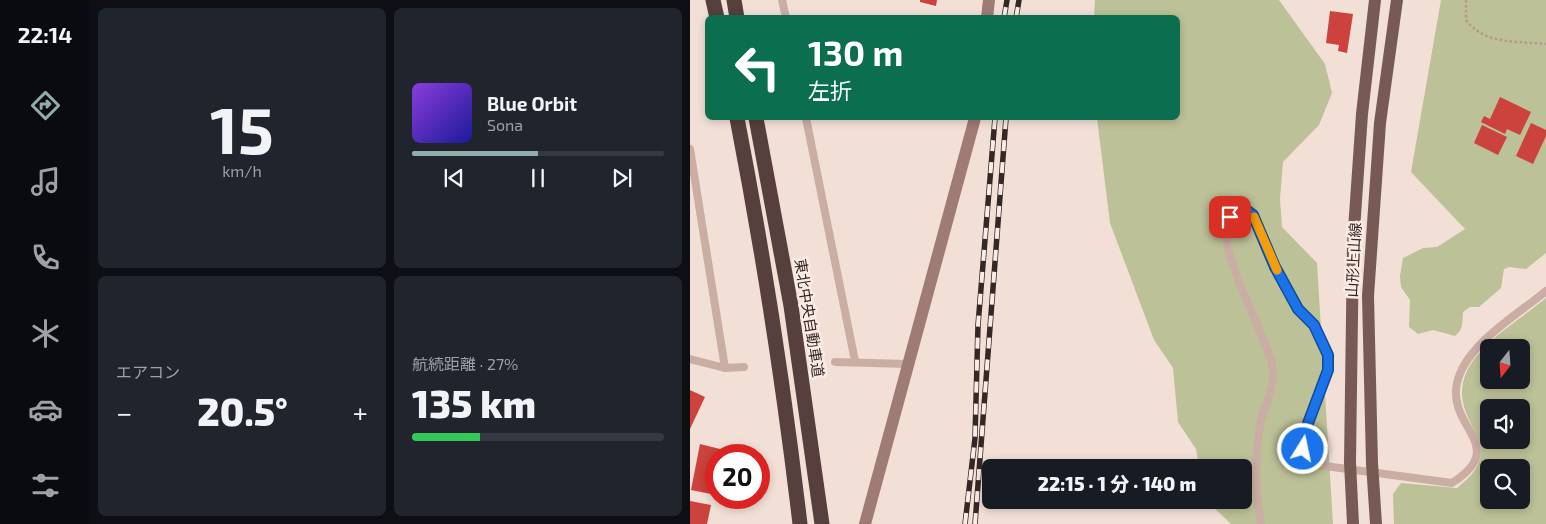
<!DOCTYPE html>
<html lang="ja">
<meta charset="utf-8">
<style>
body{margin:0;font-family:"Exo 2","Noto Sans JP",sans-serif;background:#20242c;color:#f1f3f6;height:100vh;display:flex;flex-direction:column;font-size:19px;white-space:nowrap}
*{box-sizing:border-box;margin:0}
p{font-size:16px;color:#9ea1a6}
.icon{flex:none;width:28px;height:28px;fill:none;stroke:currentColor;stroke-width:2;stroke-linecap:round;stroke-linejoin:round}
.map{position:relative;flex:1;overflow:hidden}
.drawer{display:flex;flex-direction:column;gap:8px;padding:8px;background:#0d0f14;width:600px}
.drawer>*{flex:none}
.hud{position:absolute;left:15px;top:15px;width:475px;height:105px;border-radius:8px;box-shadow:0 2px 8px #0003;background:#0b6e4f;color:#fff;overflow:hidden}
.needle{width:32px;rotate:197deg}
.buttons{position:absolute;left:790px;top:339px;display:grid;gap:10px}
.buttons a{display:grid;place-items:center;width:50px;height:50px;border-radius:8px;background:#171b24;box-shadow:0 2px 8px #0003;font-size:25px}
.speed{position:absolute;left:15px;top:444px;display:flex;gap:10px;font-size:25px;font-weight:700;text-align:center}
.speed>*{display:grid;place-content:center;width:65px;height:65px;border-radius:50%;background:#171b24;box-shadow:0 2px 8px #0003;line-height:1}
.speed .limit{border:8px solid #d22;background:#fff;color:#111}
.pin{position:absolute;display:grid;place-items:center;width:42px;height:42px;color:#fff;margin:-21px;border-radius:10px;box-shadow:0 2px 8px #0006}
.me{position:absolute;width:55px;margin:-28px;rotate:10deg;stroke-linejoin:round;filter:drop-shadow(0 0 4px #0008)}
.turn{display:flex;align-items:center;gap:18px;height:105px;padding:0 20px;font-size:22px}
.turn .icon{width:65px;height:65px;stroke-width:2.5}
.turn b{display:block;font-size:35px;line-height:42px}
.big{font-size:38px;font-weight:800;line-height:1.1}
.drawer .widget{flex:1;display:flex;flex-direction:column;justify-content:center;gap:8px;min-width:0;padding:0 18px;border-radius:8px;background:#20242c}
.drawer .dial{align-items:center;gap:0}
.dial b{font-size:65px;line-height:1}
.song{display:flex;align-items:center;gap:15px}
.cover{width:60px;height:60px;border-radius:8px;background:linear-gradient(135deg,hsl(270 70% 55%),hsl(240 70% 35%))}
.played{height:5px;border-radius:2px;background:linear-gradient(90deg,#90adab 50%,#363941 50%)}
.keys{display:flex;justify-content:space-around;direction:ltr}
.heat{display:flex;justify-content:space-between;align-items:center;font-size:28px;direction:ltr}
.charge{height:8px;border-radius:4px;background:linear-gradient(90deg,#34c759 27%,#363941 0)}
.drawer .tiles{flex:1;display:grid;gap:8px;grid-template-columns:repeat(2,1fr)}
.trip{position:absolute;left:292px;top:459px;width:270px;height:50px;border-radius:8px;background:#171b24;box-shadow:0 2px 8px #0003;font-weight:800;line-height:50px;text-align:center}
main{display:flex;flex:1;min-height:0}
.tab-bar{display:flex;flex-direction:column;width:90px;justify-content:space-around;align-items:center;background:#090b0e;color:#9ea1a6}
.tab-bar .icon{width:35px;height:35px}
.tab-bar .active{color:#90adab}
.tab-bar b{font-size:22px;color:#f1f3f6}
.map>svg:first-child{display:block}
.green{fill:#bcc197;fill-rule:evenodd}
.building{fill:#cc423c}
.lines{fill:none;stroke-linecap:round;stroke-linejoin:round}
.path{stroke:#b6978d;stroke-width:2.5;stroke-dasharray:2.5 2.5;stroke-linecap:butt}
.lane{stroke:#caada3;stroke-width:8}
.secondary{stroke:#9e7b74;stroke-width:12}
.primary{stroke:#785a55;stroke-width:12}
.highway{stroke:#563f3c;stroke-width:15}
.rail-casing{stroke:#352725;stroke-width:5.5}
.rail{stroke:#faebe4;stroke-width:4;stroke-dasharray:11;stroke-linecap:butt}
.primary-bridge{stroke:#785a55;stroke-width:12}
.route-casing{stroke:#114b97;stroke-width:12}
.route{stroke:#1a73e8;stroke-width:9}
.slow{stroke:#f59e0b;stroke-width:9}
.labels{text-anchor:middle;stroke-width:5;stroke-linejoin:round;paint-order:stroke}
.street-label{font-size:15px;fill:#352725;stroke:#faebe4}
</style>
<main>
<nav class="tab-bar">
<b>22:14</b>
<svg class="icon active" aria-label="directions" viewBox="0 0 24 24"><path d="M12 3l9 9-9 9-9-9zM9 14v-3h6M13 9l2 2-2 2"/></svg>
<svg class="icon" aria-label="music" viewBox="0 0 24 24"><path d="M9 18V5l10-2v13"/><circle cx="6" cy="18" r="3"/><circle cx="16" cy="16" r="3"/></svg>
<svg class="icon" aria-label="phone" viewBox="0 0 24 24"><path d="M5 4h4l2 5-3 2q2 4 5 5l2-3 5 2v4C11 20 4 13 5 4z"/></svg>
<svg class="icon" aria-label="climate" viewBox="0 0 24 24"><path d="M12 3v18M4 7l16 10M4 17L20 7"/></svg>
<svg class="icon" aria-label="car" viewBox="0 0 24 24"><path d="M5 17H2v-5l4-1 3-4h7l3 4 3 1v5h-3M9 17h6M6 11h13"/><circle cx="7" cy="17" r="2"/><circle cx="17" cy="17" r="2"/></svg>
<svg class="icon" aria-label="filters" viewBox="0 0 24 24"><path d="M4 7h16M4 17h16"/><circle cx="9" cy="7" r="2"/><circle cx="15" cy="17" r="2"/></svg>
</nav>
<section class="drawer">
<div class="tiles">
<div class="widget dial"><b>15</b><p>km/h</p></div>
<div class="widget">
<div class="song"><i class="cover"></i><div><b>Blue Orbit</b><p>Sona</p></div></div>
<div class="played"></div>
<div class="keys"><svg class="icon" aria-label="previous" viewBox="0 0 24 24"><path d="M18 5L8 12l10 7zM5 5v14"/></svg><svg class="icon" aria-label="pause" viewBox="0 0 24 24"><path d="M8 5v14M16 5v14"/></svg><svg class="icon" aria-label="next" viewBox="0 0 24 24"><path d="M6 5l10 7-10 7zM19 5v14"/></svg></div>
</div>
<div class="widget"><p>エアコン</p>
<div class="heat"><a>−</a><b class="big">20.5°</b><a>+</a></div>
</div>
<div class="widget"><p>航続距離 · 27%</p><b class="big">135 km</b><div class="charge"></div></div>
</div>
</section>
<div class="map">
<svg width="856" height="524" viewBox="0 0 856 524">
<rect width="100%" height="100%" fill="#f2e0d7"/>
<path class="green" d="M405 0H589L635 64 642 93 629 125 593 162 590 199 592 227 627 263 643 524H541L516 500H554V468L509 467 506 449 488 422 483 368 464 340 420 223 407 118H488V18H404Z
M751 0H856V253L836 269 819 267 814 269 811 288 789 307H780L773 312C772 322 774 329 765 336L743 330 728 334 719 327 720 300 711 287 710 276 713 258 733 248 747 247 775 229 721 172Z
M856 298V524H704L703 494 711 483 767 488C826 443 753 423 777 371 790 343 832 318 856 298ZM799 348H831V380H799ZM799 408H831V440H799ZM799 468H831V500H799Z"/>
<path class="building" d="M230 0H247L246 6 230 2Z
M640 11 663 14 657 53 648 51 649 45 636 43Z
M810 97 841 112 830 135 817 129 815 134 791 122 794 116 800 119Z
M841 123 856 130V136L843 164 826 156Z
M792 125 817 137 808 155 784 143Z
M0 390 15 397 0 429Z
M10 444 30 449 29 455H26V469L21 494 1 490Z
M0 501 21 505 17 524H0Z"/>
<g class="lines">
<path class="path" d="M776 0V20C794 45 828 41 856 44"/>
<path class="lane" d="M92 0 96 18
M116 118 165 361
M0 149 35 368
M0 359 35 368 54 367
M145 362 217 364
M571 524C565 492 565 457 570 425 574 405 587 385 582 365 576 332 522 246 540 217 543 213 548 209 551 206L563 215 585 267 608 309 624 325 638 355V370L617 426 613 449 620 464 762 483C820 446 757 428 767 383 775 345 827 315 856 291"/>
<path class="secondary" d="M297 18 299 0
M175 524 285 118"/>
<path class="primary" d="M660 462 663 244 672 114 685 0
M682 463 678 296 690 123 707 0"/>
<path class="highway" d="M23 0 27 18
M44 0 47 18
M47 118C73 252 94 388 110 524
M66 118 101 306 132 524"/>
<defs>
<path id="rail" d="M314 18 317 0
M326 18 329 0
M275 524 285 438 288 325 305 118
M285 524 316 118"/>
</defs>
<use href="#rail" class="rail-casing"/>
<use href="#rail" class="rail"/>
<path class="primary-bridge" d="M660 462 663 524
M682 463 686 524"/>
</g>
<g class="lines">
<defs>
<path id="route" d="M540 217 551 206 563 215 585 267 608 309 624 325 638 355V370L617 426 613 449"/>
</defs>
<use href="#route" class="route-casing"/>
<use href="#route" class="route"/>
<path class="slow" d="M564 217 587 270"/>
</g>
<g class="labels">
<g class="street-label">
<text transform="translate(664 260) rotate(-87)" y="5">山形上山線</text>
<text transform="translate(119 318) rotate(81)" y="5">東北中央自動車道</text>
</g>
</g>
</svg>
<div class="buttons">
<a><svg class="needle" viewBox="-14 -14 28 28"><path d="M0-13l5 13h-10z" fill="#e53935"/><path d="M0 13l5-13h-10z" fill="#9ea1a6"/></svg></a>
<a><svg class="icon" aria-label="sound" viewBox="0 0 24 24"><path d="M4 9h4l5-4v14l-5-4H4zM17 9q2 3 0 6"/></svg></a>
<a><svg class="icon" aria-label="search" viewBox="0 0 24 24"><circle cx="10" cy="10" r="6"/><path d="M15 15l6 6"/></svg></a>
</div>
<div class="speed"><div class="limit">20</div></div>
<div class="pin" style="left:540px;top:217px;background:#d93025"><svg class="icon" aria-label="arrive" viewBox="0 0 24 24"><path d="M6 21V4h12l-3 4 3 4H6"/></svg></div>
<svg class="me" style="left:613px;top:449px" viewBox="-20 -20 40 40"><circle r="17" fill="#1a73e8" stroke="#fff" stroke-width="3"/><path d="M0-11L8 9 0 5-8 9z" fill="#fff"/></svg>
<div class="trip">22:15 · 1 分 · 140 m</div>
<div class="hud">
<div class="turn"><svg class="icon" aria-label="left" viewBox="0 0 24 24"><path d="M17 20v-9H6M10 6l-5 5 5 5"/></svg><div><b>130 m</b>左折</div></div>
</div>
</div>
</main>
